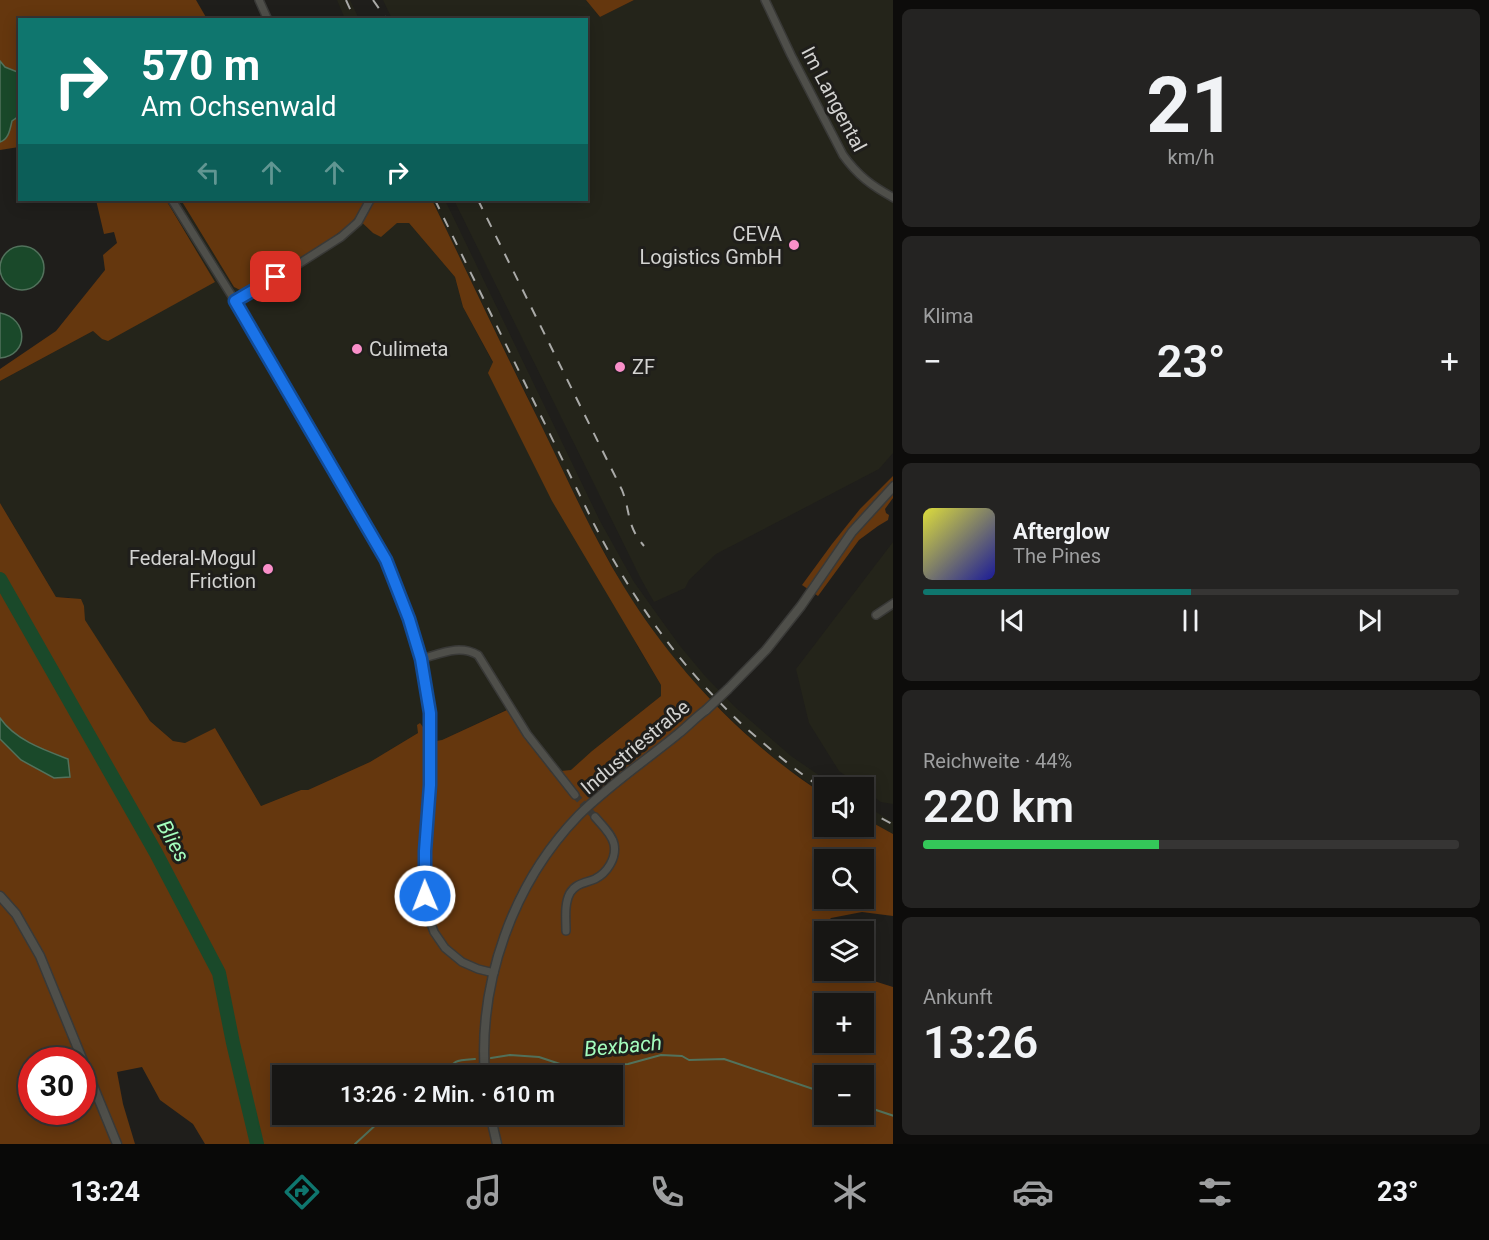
<!DOCTYPE html>
<html lang="de">
<meta charset="utf-8">
<style>
body{margin:0;font-family:Roboto,sans-serif;background:#242322;color:#f1f3f6;height:100vh;display:flex;flex-direction:column;font-size:22px;white-space:nowrap}
*{box-sizing:border-box;margin:0}
p{font-size:20px;color:#9e9fa0}
.icon{flex:none;width:33px;height:33px;fill:none;stroke:currentColor;stroke-width:2;stroke-linecap:round;stroke-linejoin:round}
.map{position:relative;flex:1;overflow:hidden}
.drawer{display:flex;flex-direction:column;gap:9px;padding:9px;background:#0d0c0b;width:596px}
.drawer>*{flex:none}
.banner{position:absolute;left:18px;top:18px;width:570px;height:183px;border-radius:0px;box-shadow:0 3px 15px #0003,0 0 0 2px #363534;background:#0f766e;color:#fff;overflow:hidden}
.controls{position:absolute;left:814px;top:777px;display:grid;gap:12px}
.controls a{display:grid;place-items:center;width:60px;height:60px;border-radius:0px;background:#171614;box-shadow:0 3px 15px #0003,0 0 0 2px #363534;font-size:30px}
.speed{position:absolute;left:18px;top:1047px;display:flex;gap:12px;font-size:30px;font-weight:700;text-align:center}
.speed>*{display:grid;place-content:center;width:78px;height:78px;border-radius:50%;background:#171614;box-shadow:0 3px 15px #0003,0 0 0 2px #363534;line-height:1}
.speed .limit{border:9px solid #d22;background:#fff;color:#111}
.pin{position:absolute;display:grid;place-items:center;width:51px;height:51px;color:#fff;margin:-26px;border-radius:12px;box-shadow:0 3px 9px #0006}
.me{position:absolute;width:66px;margin:-33px;rotate:359deg;stroke-linejoin:round;filter:drop-shadow(0 0 4px #0008)}
.turn{display:flex;align-items:center;gap:21px;height:126px;padding:0 24px;font-size:27px}
.turn .icon{width:78px;height:78px;stroke-width:2.5}
.turn b{display:block;font-size:42px;line-height:51px}
.lanes{display:flex;align-items:center;height:57px;padding:0 24px;background:#0003;justify-content:center;gap:30px;direction:ltr}
.lanes .off{opacity:.35}
.big{font-size:45px;font-weight:600;line-height:1.1}
.drawer .widget{flex:1;display:flex;flex-direction:column;justify-content:center;gap:9px;min-width:0;padding:0 21px;border-radius:9px;background:#242322}
.drawer .dial{align-items:center;gap:0}
.dial b{font-size:78px;line-height:1}
.song{display:flex;align-items:center;gap:18px}
.cover{width:72px;height:72px;border-radius:9px;background:linear-gradient(135deg,hsl(60 70% 55%),hsl(240 70% 35%))}
.played{height:6px;border-radius:3px;background:linear-gradient(90deg,#0f766e 50%,#363534 50%)}
.keys{display:flex;justify-content:space-around;direction:ltr}
.heat{display:flex;justify-content:space-between;align-items:center;font-size:33px;direction:ltr}
.charge{height:9px;border-radius:4px;background:linear-gradient(90deg,#34c759 44%,#363534 0)}
.trip{position:absolute;left:272px;top:1065px;width:351px;height:60px;border-radius:0px;background:#171614;box-shadow:0 3px 15px #0003,0 0 0 2px #363534;font-weight:600;line-height:60px;text-align:center}
.tab-bar{display:flex;height:96px;justify-content:space-around;align-items:center;background:#090908;color:#9e9fa0}
.tab-bar .icon{width:42px;height:42px}
.tab-bar .selected{color:#0f766e}
.tab-bar b{font-size:27px;color:#f1f3f6}
main{display:flex;flex:1;min-height:0}
.map>svg:first-child{display:block}
.built{fill:#24241a}
.green{fill:#65370e;fill-rule:evenodd}
.water{fill:#1a492a;stroke:#52725c;stroke-width:1.5}
.lines{fill:none;stroke-linecap:round;stroke-linejoin:round}
.stream{stroke:#52725c;stroke-width:2}
.river{stroke:#1a492a;stroke-width:14}
.minor-tunnel{stroke:#3a3936;stroke-width:7;stroke-dasharray:7 3.5;stroke-linecap:butt}
.minor-casing{stroke:#393937;stroke-width:10}
.tertiary-casing{stroke:#393937;stroke-width:11}
.minor{stroke:#4f4f4a;stroke-width:7}
.tertiary{stroke:#4f4f4a;stroke-width:8}
.rail{stroke:#aaaaa8;stroke-width:2;stroke-dasharray:10 10;stroke-linecap:butt}
.tertiary-bridge-casing{stroke:#393937;stroke-width:11;stroke-linecap:butt}
.tertiary-bridge{stroke:#4f4f4a;stroke-width:8}
.route-casing{stroke:#114b97;stroke-width:15}
.route{stroke:#1a73e8;stroke-width:10}
.poi-dot{fill:#f98fc9;stroke:#1f1e1b;stroke-width:2}
.labels{text-anchor:middle;stroke-width:6;stroke-linejoin:round;paint-order:stroke}
.street-label{font-size:20px;fill:#d3d3d1;stroke:#1f1e1b}
.poi-label{font-size:20px;fill:#d3d3d1;stroke:#1f1e1b;text-anchor:end}
.water-label{font-size:21px;font-style:italic;fill:#a4fdbd;stroke:#1f1e1b}
</style>
<main>
<div class="map">
<svg width="894" height="1144" viewBox="0 0 894 1144">
<rect width="100%" height="100%" fill="#1f1e1b"/>
<path class="built" d="M337 0H350L359 19H345Z
M383 0H586L600 17 634 0H893V453L879 469 716 554 689 580 685 588 654 602 641 579 454 200H586V20L392 19Z
M166 200H181L234 287 240 290 325 243 349 225 356 217 373 233 397 223H409L455 277 463 307 493 363 638 647 661 685V696L592 751 571 771 551 772 506 710 442 740 423 744V727L418 733 370 762 308 790H301L261 806 215 728 185 743 173 741 150 721 84 620V606L68 597H56L0 503V381L93 331 102 339 214 281Z
M432 200H445L600 521 634 582 659 617 680 646 705 676 735 707 791 756 836 787 825 788V795L784 766 757 744 727 716 696 684 671 655 649 625 624 588 590 526Z
M893 542V804L881 802 864 790V788L861 787 839 771 809 723 796 669Z
M864 805 893 822V834L864 818Z"/>
<path class="green" d="M0 0H196L207 19 20 20 19 147 0 150Z
M586 0H634L600 17Z
M96 200H166L215 282 108 341 102 339 93 331 0 381V369L56 331 105 270 103 255 117 243 114 232 104 234Z
M181 200H432C469 276 505 353 543 429 569 482 593 537 624 587 673 667 745 744 825 795V826H864V818L893 834V916L862 912 831 918 823 926 825 944V970L836 971 834 977 874 981 893 987V1144H205L193 1124 160 1100 142 1067 117 1072 123 1104 135 1144H0V739L21 760 68 759C44 750 15 740 0 718V503L56 597 81 599 84 606 85 620 150 721 173 741 185 743 215 728 261 806 301 790H308L370 762 418 733 417 725 420 723 423 727V743L442 740 507 710 551 772 571 770 592 751 661 696V685L552 501 488 373 493 362 463 307 455 277 409 223H397L381 237 373 233 356 217 349 225 325 243 246 289 240 290 234 287ZM825 860H864V898H825ZM825 1004H864V1042H825ZM32 1060H82V1112H32ZM282 1076H612V1114H282ZM825 1076H864V1114H825Z
M893 476V498L885 509 886 513 889 515 888 520 878 526 859 540 818 596 802 585 832 544 860 509Z"/>
<path class="water" d="M0 61 5 67 20 73 19 116 12 121C10 129 9 139 0 142Z
M0 268a22 22 0 1 1 44 0a22 22 0 1 1-44 0Z
M0 313C29 318 29 356 0 358Z
M0 718C15 740 44 750 68 759L70 777 54 778 21 760 0 739Z"/>
<g class="lines">
<path class="stream" d="M491 1058 510 1055 539 1057 563 1065 570 1064 584 1066 628 1064 661 1055 682 1056 689 1060 724 1059 825 1093
M444 1076C455 1059 456 1060 475 1059
M864 1106 894 1116
M355 1144 380 1121 393 1118 417 1114"/>
<path class="river" d="M0 579 156 853 219 973 233 1043 257 1144"/>
<path class="minor-tunnel" d="M575 795 595 817"/>
<defs>
<path id="minor" d="M259 0 268 20
M765 0 791 55 843 155C858 176 872 186 894 198
M172 200 235 301 386 560 409 619 421 659 430 713V785L425 851 424 883 426 909 434 932 445 948 462 962 478 969 494 973
M235 301 297 265 341 237 358 222 370 200
M876 615 894 603
M421 659C440 654 459 644 478 655L527 734 575 795
M566 931C566 919 564 904 570 893 576 883 586 883 595 879 607 873 617 858 614 844 612 834 601 824 595 817"/>
<path id="tertiary" d="M728 689 766 650 801 606 852 532 894 486
M0 896 16 914 40 956 117 1144
M485 1076C478 982 513 883 579 815 609 785 645 761 678 734 688 726 696 717 706 710
M490 1114 497 1144"/>
</defs>
<use href="#minor" class="minor-casing"/>
<use href="#tertiary" class="tertiary-casing"/>
<use href="#minor" class="minor"/>
<use href="#tertiary" class="tertiary"/>
<path class="rail" d="M346 0 355 20
M373 0 387 20
M435 200 594 524C634 602 681 668 746 728 771 750 797 772 825 790
M478 200 622 490C631 513 626 525 644 546
M864 809 894 825"/>
<defs>
<path id="tertiary-bridge" d="M706 710 728 689"/>
</defs>
<use href="#tertiary-bridge" class="tertiary-bridge-casing"/>
<use href="#tertiary-bridge" class="tertiary-bridge"/>
</g>
<g class="lines">
<defs>
<path id="route" d="M276 277 235 301 386 560 409 619 421 659 430 713V785L425 851V896"/>
</defs>
<use href="#route" class="route-casing"/>
<use href="#route" class="route"/>
</g>
<g class="poi-dot">
<circle cx="794" cy="245" r="6"/>
<circle cx="357" cy="349" r="6"/>
<circle cx="620" cy="367" r="6"/>
<circle cx="268" cy="569" r="6"/>
</g>
<g class="labels">
<g class="street-label">
<text transform="translate(834 99) rotate(62)" y="7">Im Langental</text>
<text transform="translate(635 747) rotate(-40)" y="7">Industriestraße</text>
</g>
<g class="poi-label">
<text x="782" y="241">CEVA<tspan x="782" dy="23">Logistics GmbH</tspan></text>
<text x="369" y="356" text-anchor="start">Culimeta</text>
<text x="632" y="374" text-anchor="start">ZF</text>
<text x="256" y="565">Federal-Mogul<tspan x="256" dy="23">Friction</tspan></text>
</g>
<g class="water-label">
<text transform="translate(173 841) rotate(61)" y="7">Blies</text>
<text transform="translate(623 1046) rotate(-5)" y="7">Bexbach</text>
</g>
</g>
</svg>
<div class="controls">
<a><svg class="icon" aria-label="sound" viewBox="0 0 24 24"><path d="M4 9h4l5-4v14l-5-4H4zM17 9q2 3 0 6"/></svg></a>
<a><svg class="icon" aria-label="search" viewBox="0 0 24 24"><circle cx="10" cy="10" r="6"/><path d="M15 15l6 6"/></svg></a>
<a><svg class="icon" aria-label="layers" viewBox="0 0 24 24"><path d="M12 4l9 5-9 5-9-5zM3 14l9 5 9-5"/></svg></a>
<a>+</a>
<a>−</a>
</div>
<div class="speed"><div class="limit">30</div></div>
<div class="pin" style="left:276px;top:277px;background:#d93025"><svg class="icon" aria-label="arrive" viewBox="0 0 24 24"><path d="M6 21V4h12l-3 4 3 4H6"/></svg></div>
<svg class="me" style="left:425px;top:896px" viewBox="-20 -20 40 40"><circle r="17" fill="#1a73e8" stroke="#fff" stroke-width="3"/><path d="M0-11L8 9 0 5-8 9z" fill="#fff"/></svg>
<div class="trip">13:26 · 2 Min. · 610 m</div>
<div class="banner">
<div class="turn"><svg class="icon" aria-label="right" viewBox="0 0 24 24"><path d="M7 20v-9h11M14 6l5 5-5 5"/></svg><div><b>570 m</b>Am Ochsenwald</div></div>
<div class="lanes"><svg class="icon off" aria-label="left" viewBox="0 0 24 24"><path d="M17 20v-9H6M10 6l-5 5 5 5"/></svg><svg class="icon off" aria-label="ahead" viewBox="0 0 24 24"><path d="M12 20V5M6 11l6-6 6 6"/></svg><svg class="icon off" aria-label="ahead" viewBox="0 0 24 24"><path d="M12 20V5M6 11l6-6 6 6"/></svg><svg class="icon" aria-label="right" viewBox="0 0 24 24"><path d="M7 20v-9h11M14 6l5 5-5 5"/></svg></div>
</div>
</div>
<section class="drawer">
<div class="widget dial"><b>21</b><p>km/h</p></div>
<div class="widget"><p>Klima</p>
<div class="heat"><a>−</a><b class="big">23°</b><a>+</a></div>
</div>
<div class="widget">
<div class="song"><i class="cover"></i><div><b>Afterglow</b><p>The Pines</p></div></div>
<div class="played"></div>
<div class="keys"><svg class="icon" aria-label="previous" viewBox="0 0 24 24"><path d="M18 5L8 12l10 7zM5 5v14"/></svg><svg class="icon" aria-label="pause" viewBox="0 0 24 24"><path d="M8 5v14M16 5v14"/></svg><svg class="icon" aria-label="next" viewBox="0 0 24 24"><path d="M6 5l10 7-10 7zM19 5v14"/></svg></div>
</div>
<div class="widget"><p>Reichweite · 44%</p><b class="big">220 km</b><div class="charge"></div></div>
<div class="widget"><p>Ankunft</p><b class="big">13:26</b></div>
</section>
</main>
<nav class="tab-bar">
<b>13:24</b>
<svg class="icon selected" aria-label="directions" viewBox="0 0 24 24"><path d="M12 3l9 9-9 9-9-9zM9 14v-3h6M13 9l2 2-2 2"/></svg>
<svg class="icon" aria-label="music" viewBox="0 0 24 24"><path d="M9 18V5l10-2v13"/><circle cx="6" cy="18" r="3"/><circle cx="16" cy="16" r="3"/></svg>
<svg class="icon" aria-label="phone" viewBox="0 0 24 24"><path d="M5 4h4l2 5-3 2q2 4 5 5l2-3 5 2v4C11 20 4 13 5 4z"/></svg>
<svg class="icon" aria-label="climate" viewBox="0 0 24 24"><path d="M12 3v18M4 7l16 10M4 17L20 7"/></svg>
<svg class="icon" aria-label="car" viewBox="0 0 24 24"><path d="M5 17H2v-5l4-1 3-4h7l3 4 3 1v5h-3M9 17h6M6 11h13"/><circle cx="7" cy="17" r="2"/><circle cx="17" cy="17" r="2"/></svg>
<svg class="icon" aria-label="filters" viewBox="0 0 24 24"><path d="M4 7h16M4 17h16"/><circle cx="9" cy="7" r="2"/><circle cx="15" cy="17" r="2"/></svg>
<b>23°</b>
</nav>
